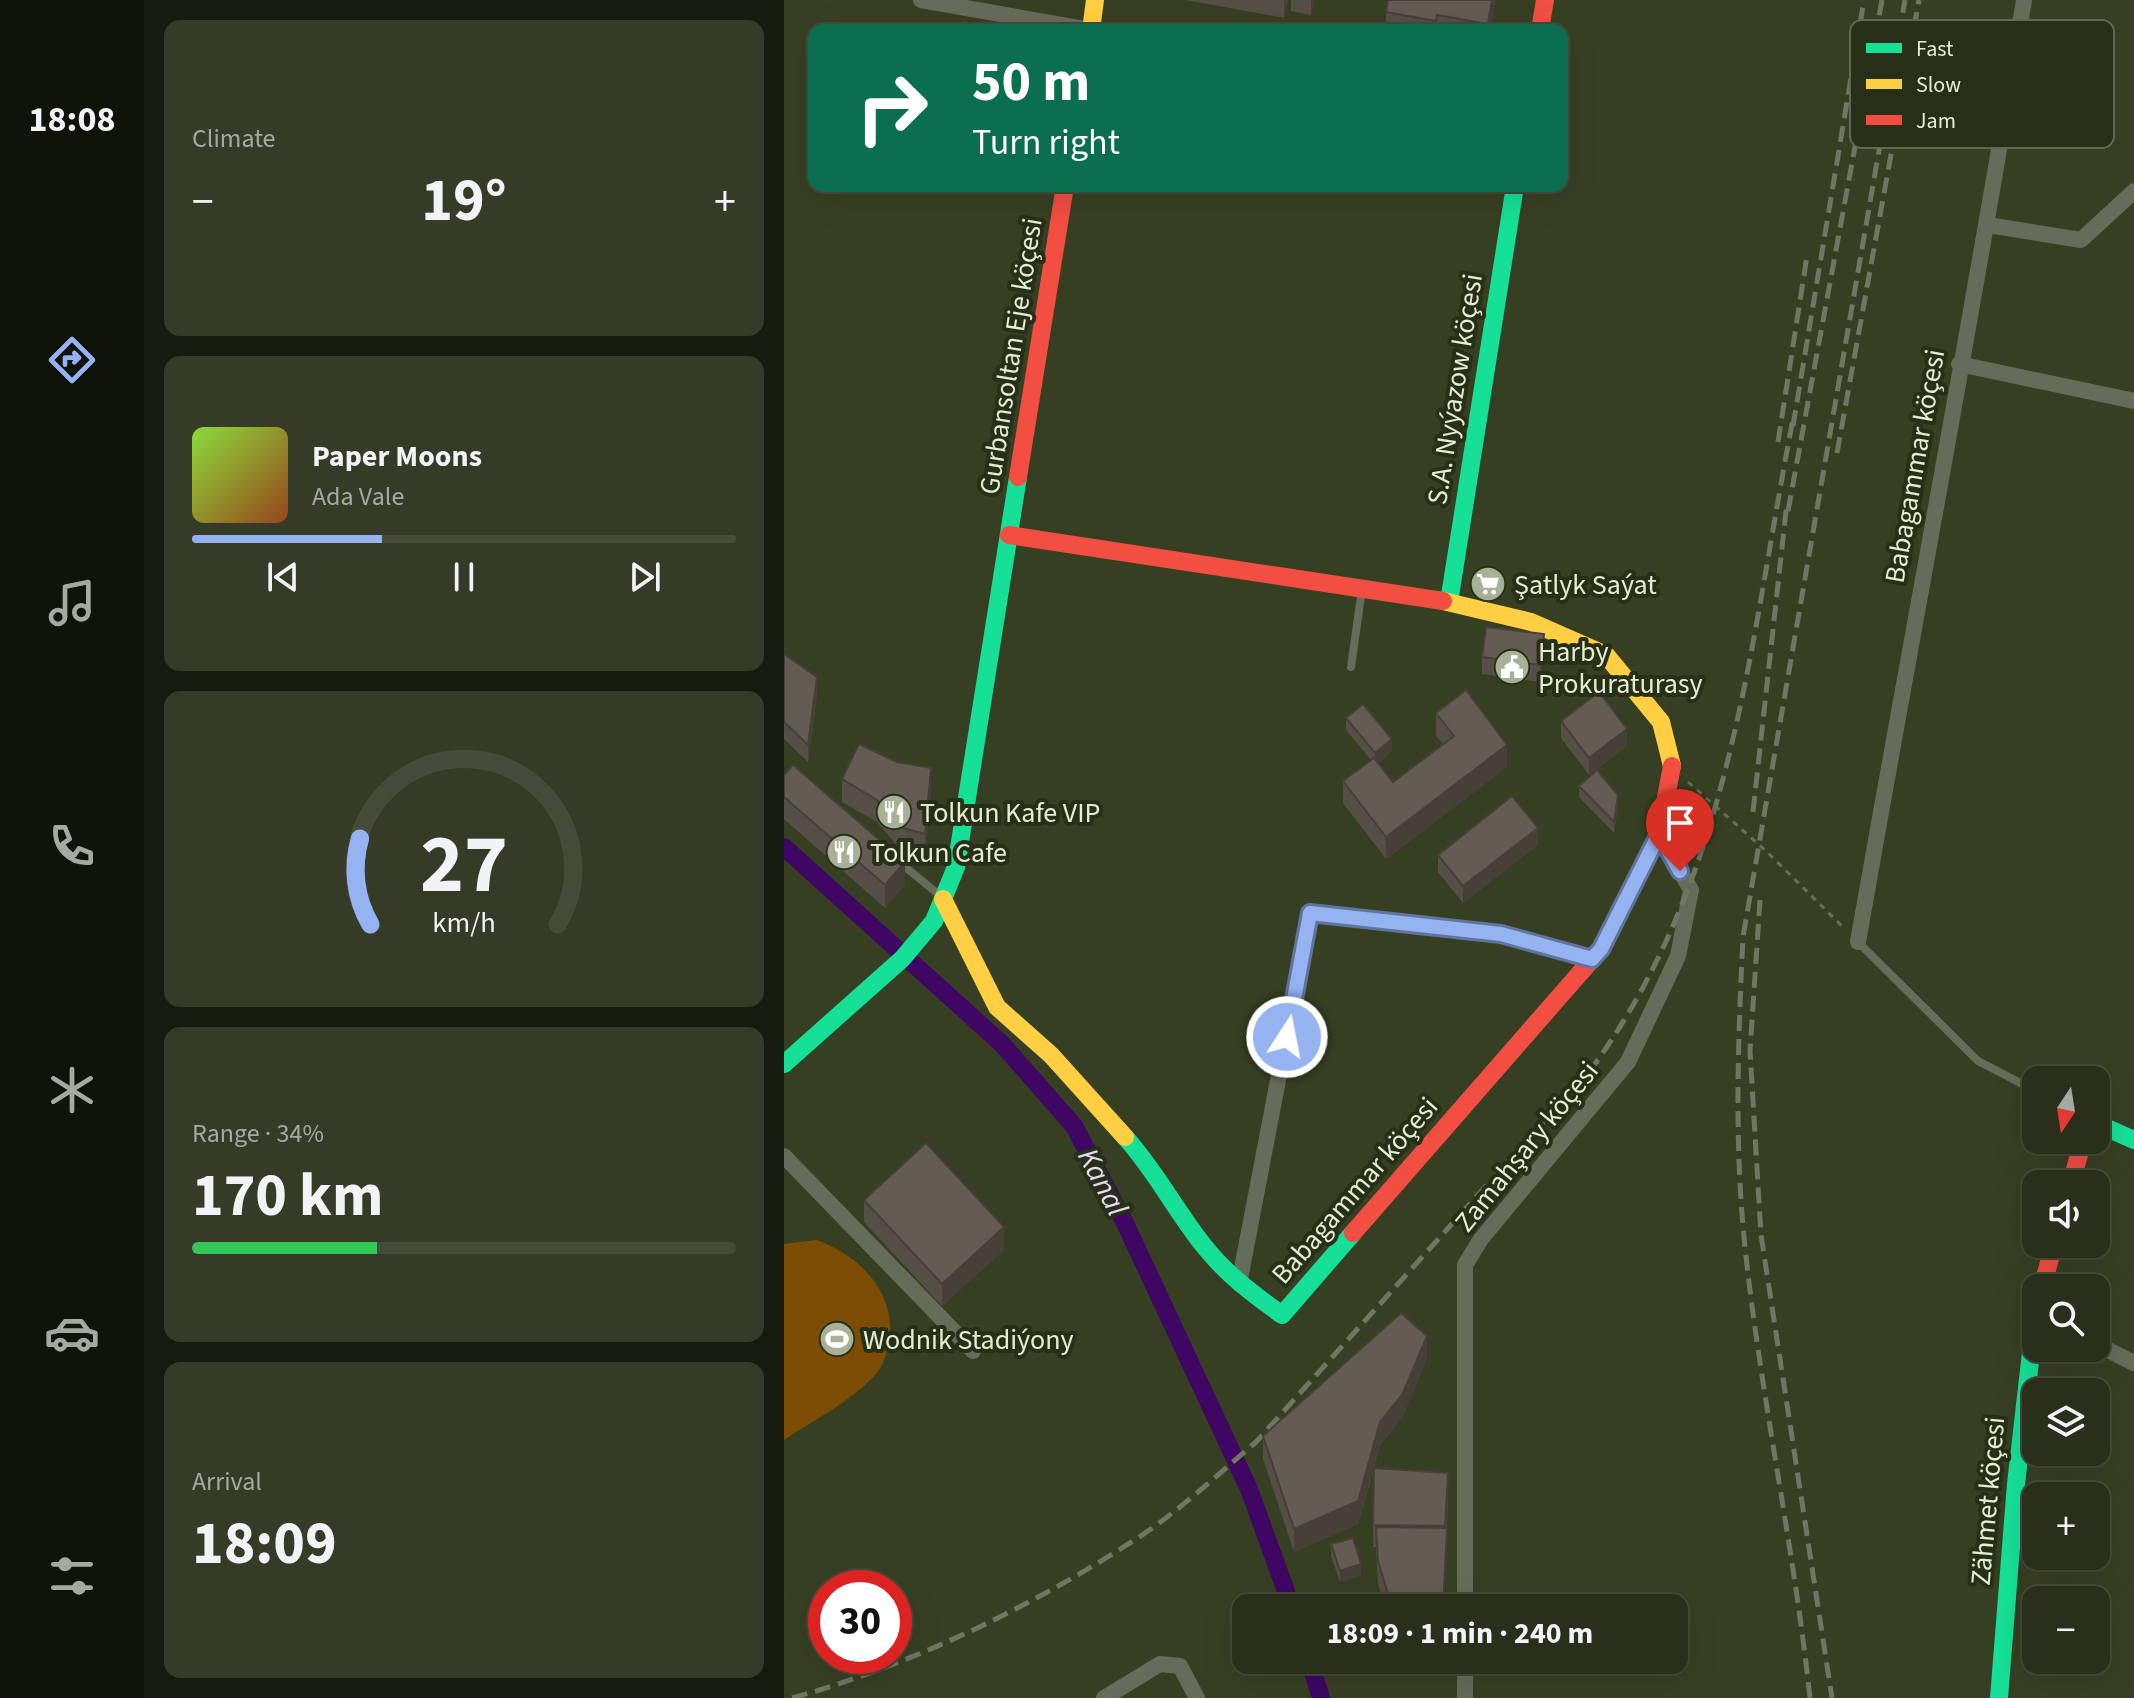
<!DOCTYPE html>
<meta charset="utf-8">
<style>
body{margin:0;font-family:"Source Sans 3",sans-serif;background:#353b27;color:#f1f3f6;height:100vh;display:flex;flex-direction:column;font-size:30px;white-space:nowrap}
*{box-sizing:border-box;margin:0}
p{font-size:26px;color:#a5a9a2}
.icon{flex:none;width:44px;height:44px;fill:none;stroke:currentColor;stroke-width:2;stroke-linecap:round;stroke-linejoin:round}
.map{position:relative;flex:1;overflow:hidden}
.details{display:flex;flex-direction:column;gap:20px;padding:20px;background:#171a0e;width:640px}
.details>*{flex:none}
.hud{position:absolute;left:24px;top:24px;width:760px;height:168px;border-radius:16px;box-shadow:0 8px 32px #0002,0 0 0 2px #454a39;background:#0b6e4f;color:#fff;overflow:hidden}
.needle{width:52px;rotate:192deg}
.fabs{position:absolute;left:1238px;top:1066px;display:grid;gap:16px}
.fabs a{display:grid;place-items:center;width:88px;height:88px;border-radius:16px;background:#292f1a;box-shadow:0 8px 32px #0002,0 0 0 2px #454a39;font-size:40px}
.speed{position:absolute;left:24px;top:1570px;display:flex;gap:16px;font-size:40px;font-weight:700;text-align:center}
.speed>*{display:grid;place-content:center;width:104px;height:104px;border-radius:50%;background:#292f1a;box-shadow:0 8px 32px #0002,0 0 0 2px #454a39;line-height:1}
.speed .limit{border:12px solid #d22;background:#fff;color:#111}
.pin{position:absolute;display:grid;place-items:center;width:68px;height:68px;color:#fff;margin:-82px -34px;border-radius:50% 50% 50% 0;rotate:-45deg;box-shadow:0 0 8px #0007}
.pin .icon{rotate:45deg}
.me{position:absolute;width:88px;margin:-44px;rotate:11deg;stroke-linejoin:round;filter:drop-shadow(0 0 6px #0008)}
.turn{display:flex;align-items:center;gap:28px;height:168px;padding:0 32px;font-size:36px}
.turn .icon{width:104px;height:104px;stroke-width:2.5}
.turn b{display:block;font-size:56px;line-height:68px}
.big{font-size:60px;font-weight:700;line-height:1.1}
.details .tile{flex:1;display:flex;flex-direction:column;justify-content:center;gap:12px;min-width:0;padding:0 28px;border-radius:16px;background:#353b27}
.details .dial{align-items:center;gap:0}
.dial svg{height:208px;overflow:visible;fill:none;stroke:#454a39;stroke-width:7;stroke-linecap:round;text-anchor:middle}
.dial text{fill:#f1f3f6;stroke:none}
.song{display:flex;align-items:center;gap:24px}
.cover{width:96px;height:96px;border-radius:12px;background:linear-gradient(135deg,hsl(90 70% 55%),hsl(20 70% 35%))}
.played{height:8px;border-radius:4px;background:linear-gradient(90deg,#95b2f1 35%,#454a39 35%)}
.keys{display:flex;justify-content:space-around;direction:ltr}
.heat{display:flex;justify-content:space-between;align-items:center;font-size:44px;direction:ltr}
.charge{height:12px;border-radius:6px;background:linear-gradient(90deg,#34c759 34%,#454a39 0)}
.trip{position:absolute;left:448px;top:1594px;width:456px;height:80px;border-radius:16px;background:#292f1a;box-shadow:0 8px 32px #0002,0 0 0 2px #454a39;font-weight:700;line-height:80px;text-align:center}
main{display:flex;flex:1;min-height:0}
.tab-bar{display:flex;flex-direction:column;width:144px;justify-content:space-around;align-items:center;background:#10130a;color:#a5a9a2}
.tab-bar .icon{width:56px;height:56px}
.tab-bar .selected{color:#95b2f1}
.tab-bar b{font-size:36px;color:#f1f3f6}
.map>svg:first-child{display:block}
.green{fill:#7d4d05}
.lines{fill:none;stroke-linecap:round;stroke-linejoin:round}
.canal{stroke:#3f0664;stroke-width:18}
.path{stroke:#676e5c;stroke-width:3;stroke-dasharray:6 6;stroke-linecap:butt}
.lane{stroke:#666c5a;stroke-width:8}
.street{stroke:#666c5a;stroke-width:16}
.fast{stroke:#16e098;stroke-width:18}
.slow{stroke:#ffcf43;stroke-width:18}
.jam{stroke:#f24e42;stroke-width:18}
.rail{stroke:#6f7663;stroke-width:5;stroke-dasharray:16 8;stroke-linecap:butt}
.wall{fill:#564f47}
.shaded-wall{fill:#464039}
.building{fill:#645c52;stroke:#464039;stroke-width:2}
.route-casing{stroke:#61749d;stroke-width:20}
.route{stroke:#95b2f1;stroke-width:14}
.labels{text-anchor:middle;stroke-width:8;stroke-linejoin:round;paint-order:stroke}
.street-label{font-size:28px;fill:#e3eed2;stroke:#272f18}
.poi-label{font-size:28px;fill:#e3eed2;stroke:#272f18;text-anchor:start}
.water-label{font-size:30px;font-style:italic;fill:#e5daf4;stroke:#272f18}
.key{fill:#272f18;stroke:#5f6850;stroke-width:2}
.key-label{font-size:22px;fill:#e3eed2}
</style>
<main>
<nav class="tab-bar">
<b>18:08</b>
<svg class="icon selected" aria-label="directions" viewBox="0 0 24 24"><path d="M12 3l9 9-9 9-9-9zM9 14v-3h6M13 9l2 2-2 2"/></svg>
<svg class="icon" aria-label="music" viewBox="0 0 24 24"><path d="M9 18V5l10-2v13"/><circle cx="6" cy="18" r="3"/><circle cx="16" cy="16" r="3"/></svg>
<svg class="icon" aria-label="phone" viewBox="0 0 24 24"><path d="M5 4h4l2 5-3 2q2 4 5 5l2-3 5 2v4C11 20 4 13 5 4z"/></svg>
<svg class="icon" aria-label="climate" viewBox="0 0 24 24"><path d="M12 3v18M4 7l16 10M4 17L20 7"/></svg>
<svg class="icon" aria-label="car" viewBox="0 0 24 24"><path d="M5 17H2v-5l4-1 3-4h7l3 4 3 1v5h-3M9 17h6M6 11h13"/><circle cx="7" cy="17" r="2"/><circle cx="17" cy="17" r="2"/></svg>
<svg class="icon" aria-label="filters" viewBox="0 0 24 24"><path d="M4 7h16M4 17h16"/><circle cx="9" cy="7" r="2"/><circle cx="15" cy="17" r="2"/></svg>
</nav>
<section class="details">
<div class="tile"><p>Climate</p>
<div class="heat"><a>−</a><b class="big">19°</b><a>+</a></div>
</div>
<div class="tile">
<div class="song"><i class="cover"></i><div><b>Paper Moons</b><p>Ada Vale</p></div></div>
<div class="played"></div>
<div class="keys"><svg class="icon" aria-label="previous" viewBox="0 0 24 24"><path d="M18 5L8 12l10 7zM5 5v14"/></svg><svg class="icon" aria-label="pause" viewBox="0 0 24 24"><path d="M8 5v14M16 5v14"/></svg><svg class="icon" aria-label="next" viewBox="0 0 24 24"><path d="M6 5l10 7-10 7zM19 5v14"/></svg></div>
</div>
<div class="tile dial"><svg viewBox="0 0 100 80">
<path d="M14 69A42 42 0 1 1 86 69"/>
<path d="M14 69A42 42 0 0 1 10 36" stroke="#95b2f1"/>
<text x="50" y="56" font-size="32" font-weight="700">27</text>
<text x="50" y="72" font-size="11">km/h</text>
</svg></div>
<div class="tile"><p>Range · 34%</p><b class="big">170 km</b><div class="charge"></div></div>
<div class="tile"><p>Arrival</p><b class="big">18:09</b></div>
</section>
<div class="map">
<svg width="1350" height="1698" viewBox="0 0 1350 1698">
<rect width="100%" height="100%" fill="#373f23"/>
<path class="green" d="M33 1240C76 1256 113 1293 105 1341 103 1353 99 1367 91 1375 66 1402 30 1420 0 1440V1244Z"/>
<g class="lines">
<path class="canal" d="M0 847 218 1044 290 1126 341 1223 465 1489 508 1608
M525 1660 537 1698"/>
<path class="path" d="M904 782 981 850 1059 927"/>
<path class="lane" d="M567 667 578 589
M114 861 159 898
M1074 942 1194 1061 1252 1091"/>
<path class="street" d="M137 0 306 30
M1204 225 1297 240 1350 191
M1175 364 1350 401
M1074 942C1129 628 1189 315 1240 0
M0 1156 189 1351
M455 1284 526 913 717 934 808 959
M1312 1344 1350 1363
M681 1608V1265L697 1239 844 1062 894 956 907 890 875 834
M681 1660V1698
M320 1698 376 1664 396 1666 413 1698"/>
<path class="fast" d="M665 602 731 186
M0 1064 118 959 150 921 172 867 234 477
M1312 1123 1350 1140
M341 1137C371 1170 392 1211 420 1246 442 1274 469 1294 498 1315L569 1233
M1215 1698 1232 1484 1252 1309"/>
<path class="slow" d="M307 30 311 0
M659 601 747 622 822 655 877 722 888 766
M159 899 213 1007 267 1055 341 1137"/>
<path class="jam" d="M756 30 761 0
M234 477 281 186
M225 535 659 601
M1287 1184 1299 1140
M569 1233 817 949 875 834 888 766
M1258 1288 1270 1244"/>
<path class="rail" d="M1009 426 1080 0
M994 442 1023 256
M1053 453 1135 0
M1004 511 1098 0
M969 812 1003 502
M976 900 966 1051 977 1235 1048 1698
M8 1698C127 1665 245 1608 349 1541 393 1513 432 1476 472 1442L808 1068C950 874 965 642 1010 414
M1026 1698C1010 1547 977 1398 961 1247 950 1144 954 1040 959 937L1121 0"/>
</g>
<path class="wall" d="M402 0H504L500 18Z
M507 0H530L527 15 507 11Z
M604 0H712L707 30H602V12Z
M760 652 756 682 698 674V657Z
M0 654 33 694 24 762 0 739Z
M652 713 723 767 602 859 559 803V781L587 760 562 730V718L608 751 594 763 609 782 659 744 652 736Z
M777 721 843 746 805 775 777 738Z
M0 775 121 885 101 908 0 819Z
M58 779 147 790 141 857 116 849 93 822 58 802Z
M795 786 834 806 830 833 795 797Z
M754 845 679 903 654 872V855Z
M80 1200 220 1250 158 1306 80 1222Z
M643 1359 618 1418 596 1445 590 1468 664 1495 660 1608H601L594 1584 592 1547H589L590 1469 574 1524 510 1552 479 1459V1436Z
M547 1544 577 1575 556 1582 547 1556Z
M628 1660H657V1663H628Z"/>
<path class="shaded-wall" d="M500 0H504L500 18Z
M527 0H530L527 15Z
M708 0H712L707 30H704Z
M760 634V652L756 682V665Z
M33 677V694L24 762V745Z
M843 729V746L805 775V758Z
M608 739V751L591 765V753Z
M723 745V767L602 859V837Z
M147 768V790L141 857V834Z
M834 795V806L830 833V822Z
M754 828V845L679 903V886Z
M121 862V885L101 908V885Z
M220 1227V1250L158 1306V1284Z
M643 1336V1359L618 1418 596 1445 574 1524 510 1552V1529L596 1422Z
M664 1473V1495L661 1549V1526Z
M663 1528 660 1608H659Z
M577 1564V1575L556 1582V1571Z"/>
<path class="building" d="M604 0H708L704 24 653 15 652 21 602 12Z
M702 627 760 634 756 665 698 657Z
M0 654 33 677 24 745 0 722Z
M682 690 723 745 602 837 559 781 590 758 609 782 670 736 652 713Z
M815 692 843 729 805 758 777 721Z
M579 704 608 739 591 753 562 718Z
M75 744 113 762 147 768 141 834 116 827 93 800 58 779Z
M9 765 121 862 101 885 0 797V775Z
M813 770 834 795 830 822 795 786Z
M728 796 754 828 679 886 654 855Z
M142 1143 220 1227 158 1284 80 1200Z
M617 1313 643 1336 618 1395 596 1422 574 1501 510 1529 479 1436Z
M590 1468 664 1473 661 1526 589 1525Z
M592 1527 663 1528 659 1608H608L594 1561Z
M569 1538 577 1564 556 1571 547 1544Z"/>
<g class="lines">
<defs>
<path id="route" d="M503 1037 526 913 717 934 808 959 817 949 875 834 896 871"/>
</defs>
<use href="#route" class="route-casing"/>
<use href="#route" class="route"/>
</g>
<defs>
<symbol id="supermarket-disc" viewBox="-11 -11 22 22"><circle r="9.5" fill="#a7b195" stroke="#272f18"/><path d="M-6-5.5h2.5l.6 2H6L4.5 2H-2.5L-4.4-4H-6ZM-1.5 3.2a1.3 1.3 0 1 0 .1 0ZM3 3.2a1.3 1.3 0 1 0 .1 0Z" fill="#fff"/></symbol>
<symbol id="civic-disc" viewBox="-11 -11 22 22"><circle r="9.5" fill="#a7b195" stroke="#272f18"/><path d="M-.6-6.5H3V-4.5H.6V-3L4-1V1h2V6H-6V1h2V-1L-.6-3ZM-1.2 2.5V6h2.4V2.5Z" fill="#fff"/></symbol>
<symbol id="restaurant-disc" viewBox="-11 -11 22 22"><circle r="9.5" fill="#a7b195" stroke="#272f18"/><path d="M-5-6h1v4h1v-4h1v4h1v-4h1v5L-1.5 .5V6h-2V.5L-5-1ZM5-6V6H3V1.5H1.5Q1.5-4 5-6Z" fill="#fff"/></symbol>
<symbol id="stadium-disc" viewBox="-11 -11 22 22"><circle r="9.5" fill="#a7b195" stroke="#272f18"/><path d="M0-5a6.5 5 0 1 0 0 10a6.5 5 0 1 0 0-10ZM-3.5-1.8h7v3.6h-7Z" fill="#fff"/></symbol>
</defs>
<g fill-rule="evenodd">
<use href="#supermarket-disc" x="684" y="564" width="40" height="40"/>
<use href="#civic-disc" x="708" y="647" width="40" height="40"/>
<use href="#restaurant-disc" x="90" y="792" width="40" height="40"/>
<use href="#restaurant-disc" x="40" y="832" width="40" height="40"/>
<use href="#stadium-disc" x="33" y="1319" width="40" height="40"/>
</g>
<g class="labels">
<g class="street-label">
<text transform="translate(226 356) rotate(-81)" y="10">Gurbansoltan Eje köçesi</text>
<text transform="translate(670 389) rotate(-81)" y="10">S.A. Nyýazow köçesi</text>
<text transform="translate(1130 466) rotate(-80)" y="10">Babagammar köçesi</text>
<text transform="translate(742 1146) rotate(-51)" y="10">Zamahşary köçesi</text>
<text transform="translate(570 1190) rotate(-49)" y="10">Babagammar köçesi</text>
<text transform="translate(1203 1501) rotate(-85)" y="10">Zähmet köçesi</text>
</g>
<g class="poi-label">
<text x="730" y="594">Şatlyk Saýat</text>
<text x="754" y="661">Harby<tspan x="754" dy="32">Prokuraturasy</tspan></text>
<text x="136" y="822">Tolkun Kafe VIP</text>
<text x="86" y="862">Tolkun Cafe</text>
<text x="79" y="1349">Wodnik Stadiýony</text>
</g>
<g class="water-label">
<text transform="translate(319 1182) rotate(62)" y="10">Kanal</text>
</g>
</g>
<rect x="1066" y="20" width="264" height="128" rx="12" class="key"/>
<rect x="1082" y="43" width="36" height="10" fill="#16e098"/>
<rect x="1082" y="79" width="36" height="10" fill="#ffcf43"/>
<rect x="1082" y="115" width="36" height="10" fill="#f24e42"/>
<g class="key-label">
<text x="1132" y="56">Fast</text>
<text x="1132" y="92">Slow</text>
<text x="1132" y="128">Jam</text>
</g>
</svg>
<div class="fabs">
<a><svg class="needle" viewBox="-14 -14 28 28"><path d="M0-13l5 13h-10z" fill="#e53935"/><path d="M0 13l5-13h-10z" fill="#a5a9a2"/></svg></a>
<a><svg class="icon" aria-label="sound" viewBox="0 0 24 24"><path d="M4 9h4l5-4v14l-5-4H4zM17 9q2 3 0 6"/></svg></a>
<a><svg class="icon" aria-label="search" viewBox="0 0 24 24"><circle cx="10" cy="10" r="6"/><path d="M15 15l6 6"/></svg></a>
<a><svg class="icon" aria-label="layers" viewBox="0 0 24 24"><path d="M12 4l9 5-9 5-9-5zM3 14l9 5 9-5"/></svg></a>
<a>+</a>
<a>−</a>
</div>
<div class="speed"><div class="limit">30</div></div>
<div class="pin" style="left:896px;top:871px;background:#d93025"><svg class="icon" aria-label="arrive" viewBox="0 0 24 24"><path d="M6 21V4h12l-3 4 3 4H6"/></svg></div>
<svg class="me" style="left:503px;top:1037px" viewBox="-20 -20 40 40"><circle r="17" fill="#95b2f1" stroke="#fff" stroke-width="3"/><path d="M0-11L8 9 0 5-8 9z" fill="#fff"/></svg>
<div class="trip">18:09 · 1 min · 240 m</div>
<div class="hud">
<div class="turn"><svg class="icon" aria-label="right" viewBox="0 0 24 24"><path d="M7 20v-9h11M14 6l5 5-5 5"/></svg><div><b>50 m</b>Turn right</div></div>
</div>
</div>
</main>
